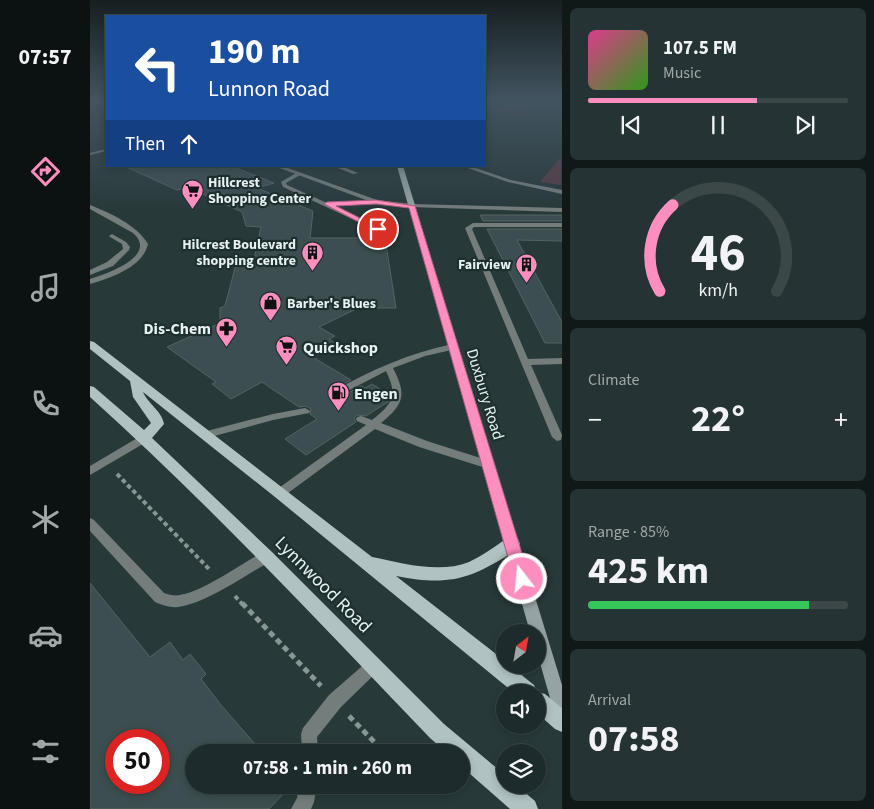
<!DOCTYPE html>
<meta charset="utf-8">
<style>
body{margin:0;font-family:"Source Sans 3",sans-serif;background:#263334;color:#f1f3f6;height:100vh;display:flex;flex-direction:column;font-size:19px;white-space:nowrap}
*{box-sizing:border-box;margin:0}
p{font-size:16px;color:#a1a7a9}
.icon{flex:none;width:28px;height:28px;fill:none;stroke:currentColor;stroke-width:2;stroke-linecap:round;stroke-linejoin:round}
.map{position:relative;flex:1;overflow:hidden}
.panel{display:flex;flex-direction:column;gap:8px;padding:8px;background:#101818;width:312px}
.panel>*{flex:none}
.guide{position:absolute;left:15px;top:15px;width:381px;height:152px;border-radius:0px;box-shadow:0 2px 8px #0003,0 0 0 1px #3c4748;background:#1a4fa0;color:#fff;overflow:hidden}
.needle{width:32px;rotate:31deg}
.controls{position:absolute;left:406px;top:624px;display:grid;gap:10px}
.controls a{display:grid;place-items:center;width:50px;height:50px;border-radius:50%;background:#1e2b2c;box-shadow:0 2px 8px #0003,0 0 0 1px #3c4748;font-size:25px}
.speed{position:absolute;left:15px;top:729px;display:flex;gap:10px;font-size:25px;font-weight:700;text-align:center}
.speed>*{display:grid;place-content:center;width:65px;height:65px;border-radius:50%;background:#1e2b2c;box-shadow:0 2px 8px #0003,0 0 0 1px #3c4748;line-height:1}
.speed .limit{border:8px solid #d22;background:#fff;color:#111}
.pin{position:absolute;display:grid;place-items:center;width:42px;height:42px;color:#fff;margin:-21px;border:2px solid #fff;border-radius:50%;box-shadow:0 1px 5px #0007}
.me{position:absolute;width:55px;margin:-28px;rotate:344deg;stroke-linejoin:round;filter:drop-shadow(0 0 4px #0008)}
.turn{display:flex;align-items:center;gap:18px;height:105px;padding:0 20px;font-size:22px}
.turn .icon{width:65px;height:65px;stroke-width:2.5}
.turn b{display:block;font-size:35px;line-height:42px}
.then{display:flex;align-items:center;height:48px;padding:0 20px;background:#0003;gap:10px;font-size:19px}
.big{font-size:38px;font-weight:700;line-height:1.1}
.panel .card{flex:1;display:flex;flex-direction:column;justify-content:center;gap:8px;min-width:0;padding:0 18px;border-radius:8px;background:#263334}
.panel .dial{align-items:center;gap:0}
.dial svg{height:130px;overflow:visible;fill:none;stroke:#3c4748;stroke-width:7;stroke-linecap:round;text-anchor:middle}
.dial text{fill:#f1f3f6;stroke:none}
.song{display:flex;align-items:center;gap:15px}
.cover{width:60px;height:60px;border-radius:8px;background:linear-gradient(135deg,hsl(330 70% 55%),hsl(110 70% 35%))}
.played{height:5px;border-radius:2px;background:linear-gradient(90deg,#fe8ebd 65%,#3c4748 65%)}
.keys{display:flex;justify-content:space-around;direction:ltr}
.heat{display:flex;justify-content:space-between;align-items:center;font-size:28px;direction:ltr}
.charge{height:8px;border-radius:4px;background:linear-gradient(90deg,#34c759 85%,#3c4748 0)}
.trip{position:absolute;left:95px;top:744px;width:285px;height:50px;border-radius:25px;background:#1e2b2c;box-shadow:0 2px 8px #0003,0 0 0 1px #3c4748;font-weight:700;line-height:50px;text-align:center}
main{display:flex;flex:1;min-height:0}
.menu{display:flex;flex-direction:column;width:90px;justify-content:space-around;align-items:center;background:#0c1112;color:#a1a7a9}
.menu .icon{width:35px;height:35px}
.menu .on{color:#fe8ebd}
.menu b{font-size:22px;color:#f1f3f6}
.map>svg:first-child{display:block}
.green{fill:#573b46}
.building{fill:#3c4e4f;stroke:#526464;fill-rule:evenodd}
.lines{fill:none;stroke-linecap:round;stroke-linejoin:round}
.path-far1{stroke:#889696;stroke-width:4;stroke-dasharray:4.5 3;stroke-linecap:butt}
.path{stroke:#889696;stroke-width:5;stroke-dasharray:6 4;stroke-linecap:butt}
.lane{fill:#747c7c;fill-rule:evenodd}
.street{fill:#747c7c;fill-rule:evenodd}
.secondary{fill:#96a3a4;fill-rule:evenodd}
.primary{fill:#b0c2c2;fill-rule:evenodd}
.route{fill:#fe8ebd;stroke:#a55c7b}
.labels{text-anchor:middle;stroke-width:4.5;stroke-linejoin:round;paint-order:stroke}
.far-poi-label{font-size:14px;font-weight:bold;fill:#e7f1f1;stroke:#1e2f30;text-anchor:start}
.poi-label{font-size:16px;font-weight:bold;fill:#e7f1f1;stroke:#1e2f30;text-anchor:start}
.street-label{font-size:16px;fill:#e7f1f1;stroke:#1e2f30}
.near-street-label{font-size:19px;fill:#e7f1f1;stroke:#1e2f30}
</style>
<main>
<nav class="menu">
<b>07:57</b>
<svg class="icon on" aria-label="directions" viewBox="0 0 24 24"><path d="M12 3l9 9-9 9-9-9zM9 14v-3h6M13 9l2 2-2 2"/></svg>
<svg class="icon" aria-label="music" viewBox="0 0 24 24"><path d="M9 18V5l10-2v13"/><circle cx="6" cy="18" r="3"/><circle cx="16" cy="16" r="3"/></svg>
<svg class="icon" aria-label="phone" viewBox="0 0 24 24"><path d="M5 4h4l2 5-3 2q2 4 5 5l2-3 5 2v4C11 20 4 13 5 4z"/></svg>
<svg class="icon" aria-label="climate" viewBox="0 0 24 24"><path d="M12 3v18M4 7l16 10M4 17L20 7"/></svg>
<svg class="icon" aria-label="car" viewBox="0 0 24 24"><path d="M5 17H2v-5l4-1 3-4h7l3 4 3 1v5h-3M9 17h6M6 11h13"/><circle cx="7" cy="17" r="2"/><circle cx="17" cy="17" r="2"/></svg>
<svg class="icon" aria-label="filters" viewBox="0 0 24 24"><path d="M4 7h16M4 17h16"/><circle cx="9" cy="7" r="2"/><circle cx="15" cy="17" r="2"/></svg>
</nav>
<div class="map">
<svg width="472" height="809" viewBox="0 0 472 809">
<rect width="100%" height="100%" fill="#28393a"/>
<path class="green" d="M420 101 443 104 430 114 406 111Z
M471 157V185L450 182Z"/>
<path class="building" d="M34 166H141L184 183 167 188 223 211 220 238H295L306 308H268L229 327 245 336 239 339 245 343 221 356 261 380 241 391 238 394 241 397 249 398 271 386 275 388 282 384 300 395 298 402 276 416 267 415 264 418 266 422 216 455 195 439 227 419 220 414 221 409 216 406 209 407 172 382 141 399 122 384 126 382 77 347 130 323V308L135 306 146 264H163L171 227 156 226 152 212 97 187 87 190Z
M390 215H472V221H393Z
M397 229H472V241L427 240 472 322V343H455Z
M0 583 60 657 80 642 93 660 100 654 116 674 111 679 131 705 172 752H104V785H199L200 787 179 809H0ZM26 740H69V782H26Z"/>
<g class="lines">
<path class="path-far1" d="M27 474 120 570
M145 596 153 605"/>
<path class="path" d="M152 603 231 686
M259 716 294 752"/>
<path class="lane" d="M16 149V151L0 155V153Z
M243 166H251L268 173 263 174Z
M372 166H380L421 180 472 190V194L418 182Z
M208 172 211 174 210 175 196 183 197 185 237 203 288 201V203L286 204 242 206 290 228V230H286L193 187 191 182Z
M322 204 472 208V212L320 207V205Z
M0 205C20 213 47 225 58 244 53 267 21 278 0 284V279C16 274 69 256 43 233L0 209Z
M472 223V227H384L382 229 438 359 472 358V364L441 365 472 435 471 440 467 441 462 437 375 228 383 223Z
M22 234 36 242 40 247 39 250 23 266 0 275V270L17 262 33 249 32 244 20 237 19 236Z
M363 344 367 347 366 349 335 356 303 368C317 395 314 404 291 423L337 441 403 462 405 465 403 468 399 469 329 447 285 429 194 496 190 497 186 496 184 493 186 490 276 425 267 421 266 419 267 417 271 416 282 420C303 403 308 396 296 371L248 396H242L240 394 242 392C281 370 319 353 363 344Z
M215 408 220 411 219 413 183 420 117 438 112 434 113 432 183 414Z
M0 518 4 520 74 593C80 595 85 596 90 595 115 590 148 566 171 553L176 552 181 553 183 557 181 561C156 575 115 604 88 607 80 608 72 605 65 602L0 531Z
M283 659 288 661 291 666 288 671 251 707 227 737 228 752H212L211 734 213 728 239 695 278 661Z
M209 785H227L224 802 221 809H201L207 798Z"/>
<path class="street" d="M0 99 16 104V106L0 100Z
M184 166H192L287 200 322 204 325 206 322 208 284 203Z
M54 434 59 438 58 441 0 475V466Z"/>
<path class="secondary" d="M307 166H313L472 685V720L466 718 464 712 448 656V632H440Z"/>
<path class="primary" d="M0 341 4 342 282 557C312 563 349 574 379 562 392 556 404 547 416 539L422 538 428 539 430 544 428 549C382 578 362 587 306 576L415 661V665H419L444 685 447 692 455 694 472 708V732L465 729 448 714V692H423L185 497 53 392C58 404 72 411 74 424L62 438 182 552 354 724 415 775V785H426L445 801 448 809H420L371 766V752H356L340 738C229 622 119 504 0 397V386L4 387 54 430 61 423 43 397 40 381 0 349Z"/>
</g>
<linearGradient id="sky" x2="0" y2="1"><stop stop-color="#161f20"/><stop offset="0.47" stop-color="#425460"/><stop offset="1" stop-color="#425460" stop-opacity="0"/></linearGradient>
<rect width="472" height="212" fill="url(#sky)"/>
<path class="route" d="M286 200 325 206 440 579 437 584 432 586 426 584 424 579 319 208 286 204 246 206 290 228 291 229 288 232 234 204 237 202Z"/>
<defs>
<symbol id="supermarket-pin" viewBox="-11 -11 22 30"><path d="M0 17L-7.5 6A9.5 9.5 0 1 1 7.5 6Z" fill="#fe8ebd" stroke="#1e2f30"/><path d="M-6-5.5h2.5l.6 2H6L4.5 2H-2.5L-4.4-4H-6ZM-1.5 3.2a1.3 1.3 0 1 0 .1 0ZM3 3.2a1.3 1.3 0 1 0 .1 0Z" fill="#111"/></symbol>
<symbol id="building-pin" viewBox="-11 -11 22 30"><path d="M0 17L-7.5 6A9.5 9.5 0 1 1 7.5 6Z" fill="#fe8ebd" stroke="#1e2f30"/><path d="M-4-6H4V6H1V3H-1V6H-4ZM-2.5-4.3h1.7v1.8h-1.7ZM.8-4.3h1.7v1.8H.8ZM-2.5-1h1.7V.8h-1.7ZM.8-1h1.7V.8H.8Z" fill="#111"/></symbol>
<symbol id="shop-pin" viewBox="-11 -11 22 30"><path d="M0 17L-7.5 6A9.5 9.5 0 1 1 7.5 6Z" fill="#fe8ebd" stroke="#1e2f30"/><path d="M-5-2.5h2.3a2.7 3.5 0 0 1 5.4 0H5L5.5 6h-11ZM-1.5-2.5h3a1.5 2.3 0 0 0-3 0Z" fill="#111"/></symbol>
<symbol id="pharmacy-pin" viewBox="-11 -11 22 30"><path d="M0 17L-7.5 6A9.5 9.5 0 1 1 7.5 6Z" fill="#fe8ebd" stroke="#1e2f30"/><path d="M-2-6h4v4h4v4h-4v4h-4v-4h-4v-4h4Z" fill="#111"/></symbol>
<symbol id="fuel-pin" viewBox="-11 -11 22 30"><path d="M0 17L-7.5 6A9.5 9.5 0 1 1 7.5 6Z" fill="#fe8ebd" stroke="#1e2f30"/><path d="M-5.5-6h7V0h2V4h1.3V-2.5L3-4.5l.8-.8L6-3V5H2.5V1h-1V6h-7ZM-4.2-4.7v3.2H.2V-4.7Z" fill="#111"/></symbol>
</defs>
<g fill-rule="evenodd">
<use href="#supermarket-pin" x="90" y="178" width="25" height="34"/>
<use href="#building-pin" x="210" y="240" width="25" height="34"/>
<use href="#building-pin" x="424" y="252" width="25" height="34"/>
<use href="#shop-pin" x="168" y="290" width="25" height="34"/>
<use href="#pharmacy-pin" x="124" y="316" width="25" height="34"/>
<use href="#supermarket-pin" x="184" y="334" width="25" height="34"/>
<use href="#fuel-pin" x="236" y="380" width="25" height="34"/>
</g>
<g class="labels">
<g class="far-poi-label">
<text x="118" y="187">Hillcrest<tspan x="118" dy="16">Shopping Center</tspan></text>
<text x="206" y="249" text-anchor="end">Hilcrest Boulevard<tspan x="206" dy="16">shopping centre</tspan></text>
<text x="421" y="269" text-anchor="end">Fairview</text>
<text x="197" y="308">Barber's Blues</text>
</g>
<g class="poi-label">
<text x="121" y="334" text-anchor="end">Dis-Chem</text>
<text x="213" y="353">Quickshop</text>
<text x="264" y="399">Engen</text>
</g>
<g class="street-label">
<text transform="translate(396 394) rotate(73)" y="6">Duxbury Road</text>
</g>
<g class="near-street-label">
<text transform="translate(234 584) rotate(45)" y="7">Lynnwood Road</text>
</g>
</g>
</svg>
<div class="controls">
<a><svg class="needle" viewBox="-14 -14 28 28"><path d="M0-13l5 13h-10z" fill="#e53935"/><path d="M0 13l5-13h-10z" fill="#a1a7a9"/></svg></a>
<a><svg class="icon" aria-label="sound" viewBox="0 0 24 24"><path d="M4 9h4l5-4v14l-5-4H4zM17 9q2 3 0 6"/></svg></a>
<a><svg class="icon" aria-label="layers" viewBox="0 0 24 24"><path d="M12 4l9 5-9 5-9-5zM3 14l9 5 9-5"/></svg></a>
</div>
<div class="speed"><div class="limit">50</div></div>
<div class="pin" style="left:288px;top:229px;background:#d93025"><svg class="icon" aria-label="arrive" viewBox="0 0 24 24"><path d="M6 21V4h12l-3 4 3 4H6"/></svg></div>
<svg class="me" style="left:432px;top:579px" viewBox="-20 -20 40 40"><circle r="17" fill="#fe8ebd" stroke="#fff" stroke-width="3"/><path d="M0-11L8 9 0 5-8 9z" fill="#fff"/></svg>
<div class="trip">07:58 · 1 min · 260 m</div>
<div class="guide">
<div class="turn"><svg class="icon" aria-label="left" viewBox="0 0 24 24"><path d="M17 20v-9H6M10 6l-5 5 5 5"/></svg><div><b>190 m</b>Lunnon Road</div></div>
<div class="then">Then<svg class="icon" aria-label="ahead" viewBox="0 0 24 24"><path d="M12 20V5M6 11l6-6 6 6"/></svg></div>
</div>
</div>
<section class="panel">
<div class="card">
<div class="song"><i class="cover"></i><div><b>107.5 FM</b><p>Music</p></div></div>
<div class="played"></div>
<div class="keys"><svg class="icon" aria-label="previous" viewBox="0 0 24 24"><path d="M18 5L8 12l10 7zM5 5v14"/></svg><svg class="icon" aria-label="pause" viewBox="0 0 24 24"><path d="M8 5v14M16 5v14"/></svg><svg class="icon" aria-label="next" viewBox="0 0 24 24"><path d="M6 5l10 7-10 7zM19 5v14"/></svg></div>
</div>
<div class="card dial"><svg viewBox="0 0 100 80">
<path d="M14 69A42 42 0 1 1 86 69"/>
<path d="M14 69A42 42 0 0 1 22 16" stroke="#fe8ebd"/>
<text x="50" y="56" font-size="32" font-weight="700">46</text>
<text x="50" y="72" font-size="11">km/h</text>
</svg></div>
<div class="card"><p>Climate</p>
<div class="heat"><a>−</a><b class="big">22°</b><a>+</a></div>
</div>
<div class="card"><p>Range · 85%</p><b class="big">425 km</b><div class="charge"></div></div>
<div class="card"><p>Arrival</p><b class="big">07:58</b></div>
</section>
</main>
